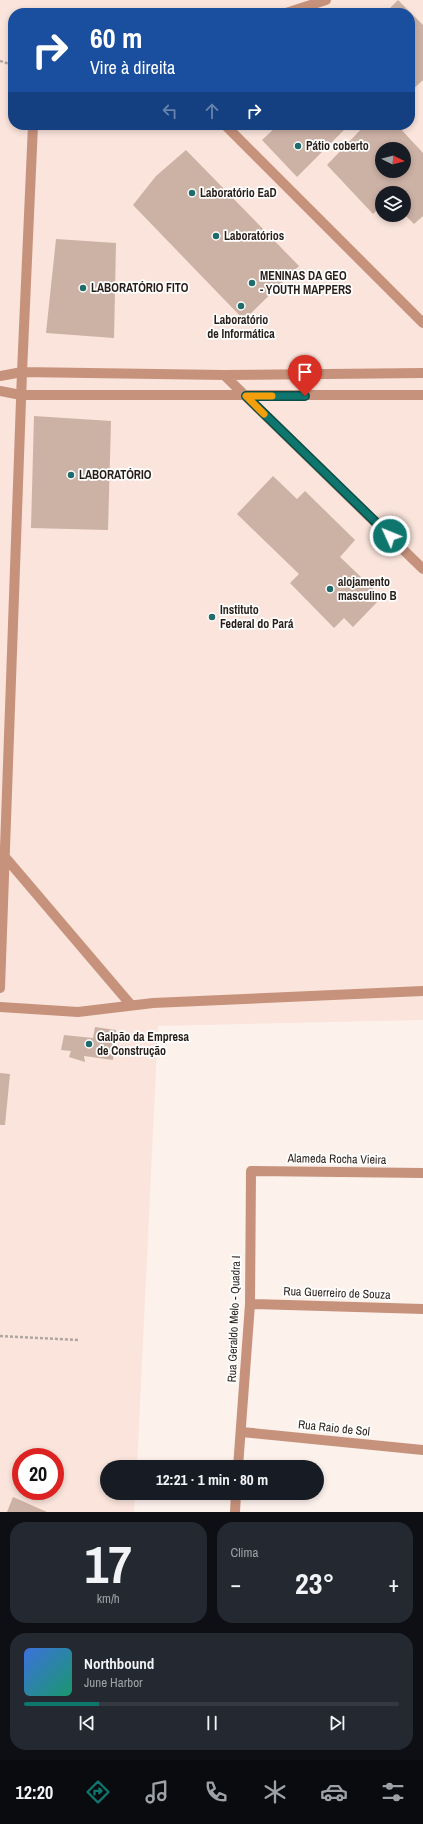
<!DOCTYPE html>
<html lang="pt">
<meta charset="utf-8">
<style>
body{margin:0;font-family:"Archivo Narrow",sans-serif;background:#242831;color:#f1f3f6;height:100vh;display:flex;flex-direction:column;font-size:15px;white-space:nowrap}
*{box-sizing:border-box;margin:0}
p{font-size:13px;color:#9ea1a6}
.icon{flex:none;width:22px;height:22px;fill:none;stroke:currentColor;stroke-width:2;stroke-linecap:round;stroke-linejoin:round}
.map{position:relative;height:1512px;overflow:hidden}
.details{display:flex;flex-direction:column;gap:10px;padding:10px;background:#0d0f14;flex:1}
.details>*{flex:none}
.banner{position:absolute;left:8px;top:8px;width:407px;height:122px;border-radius:16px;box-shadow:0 2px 6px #0003;background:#1a4fa0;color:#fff;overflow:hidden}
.needle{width:26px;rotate:96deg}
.controls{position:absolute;left:375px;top:142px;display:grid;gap:8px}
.controls a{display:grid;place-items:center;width:36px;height:36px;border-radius:50%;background:#171b24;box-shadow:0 2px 6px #0003;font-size:20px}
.speed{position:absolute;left:12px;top:1448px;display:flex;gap:8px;font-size:20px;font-weight:700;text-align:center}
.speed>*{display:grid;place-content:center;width:52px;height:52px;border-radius:50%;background:#171b24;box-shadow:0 2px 6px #0003;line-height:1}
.speed .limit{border:6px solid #d22;background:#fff;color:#111}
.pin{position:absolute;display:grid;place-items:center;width:34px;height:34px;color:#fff;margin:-41px -17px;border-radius:50% 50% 50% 0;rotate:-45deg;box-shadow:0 0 4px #0007}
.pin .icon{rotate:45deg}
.me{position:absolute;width:44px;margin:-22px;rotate:314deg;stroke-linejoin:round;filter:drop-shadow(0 0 3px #0008)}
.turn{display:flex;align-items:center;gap:14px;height:84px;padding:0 16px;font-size:18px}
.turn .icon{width:52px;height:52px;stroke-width:2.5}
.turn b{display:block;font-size:28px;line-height:34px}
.lanes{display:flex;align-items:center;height:38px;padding:0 16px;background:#0003;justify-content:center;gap:20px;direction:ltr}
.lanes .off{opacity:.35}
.big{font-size:30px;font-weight:800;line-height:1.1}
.details .card{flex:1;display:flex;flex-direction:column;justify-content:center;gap:6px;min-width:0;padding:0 14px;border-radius:16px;background:#242831}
.details .dial{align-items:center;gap:0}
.dial b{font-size:52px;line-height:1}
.song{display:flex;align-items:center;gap:12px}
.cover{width:48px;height:48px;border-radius:6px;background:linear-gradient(135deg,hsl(220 70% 55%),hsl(160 70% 35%))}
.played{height:4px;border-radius:2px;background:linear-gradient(90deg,#0f766e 20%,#363941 20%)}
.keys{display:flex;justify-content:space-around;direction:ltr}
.heat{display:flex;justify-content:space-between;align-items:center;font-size:22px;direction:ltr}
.details .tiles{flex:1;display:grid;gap:10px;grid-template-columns:1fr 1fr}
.card:last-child{grid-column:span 2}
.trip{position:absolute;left:100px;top:1460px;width:224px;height:40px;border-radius:20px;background:#171b24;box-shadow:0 2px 6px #0003;font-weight:800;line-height:40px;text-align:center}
.tabs{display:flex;height:64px;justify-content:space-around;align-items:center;background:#090b0e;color:#9ea1a6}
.tabs .icon{width:28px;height:28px}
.tabs .active{color:#0f766e}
.tabs b{font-size:18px;color:#f1f3f6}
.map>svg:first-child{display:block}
.built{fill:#fae4db;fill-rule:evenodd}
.building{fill:#ccb1a5;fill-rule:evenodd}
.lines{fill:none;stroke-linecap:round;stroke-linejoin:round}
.path{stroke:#b0a5a0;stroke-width:2.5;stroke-dasharray:3 2;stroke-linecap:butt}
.service{stroke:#c7927c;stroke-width:10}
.minor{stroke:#c7927c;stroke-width:10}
.route-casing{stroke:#0a4d48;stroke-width:10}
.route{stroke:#0f766e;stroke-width:7}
.slow{stroke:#f59e0b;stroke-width:7}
.poi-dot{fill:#1f6c6b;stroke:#fff;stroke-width:1.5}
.labels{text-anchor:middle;stroke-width:3.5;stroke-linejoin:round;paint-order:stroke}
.poi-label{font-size:12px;font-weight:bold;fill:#281e19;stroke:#fff;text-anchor:start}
.street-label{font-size:12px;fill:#281e19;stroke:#fff}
</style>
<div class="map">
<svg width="423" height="1512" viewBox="0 0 423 1512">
<rect width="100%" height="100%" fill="#fdf1ec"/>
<path class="built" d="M0 0H423V1020L158 1026 137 1467H107V1493H135L134 1512H0ZM13 13H410V125H13ZM382 149H404V171H382ZM382 193H404V215H382ZM21 1457H55V1491H21Z"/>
<path class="building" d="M398 0 423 25V80L410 92V13H385Z
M278 125H349L297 177 262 140Z
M365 125H397L423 153V216L414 224 404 214V193H382V206L373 214 327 165ZM382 149H404V171H382Z
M186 150 299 266 244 320 133 205 156 176Z
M56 239 116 243 114 338 46 333Z
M34 416 111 421 108 530 31 528Z
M273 476 297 499 305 491 355 540 340 557 382 597 353 627 344 618 334 628 290 583 299 574 237 514Z
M95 1027 116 1030 113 1060 84 1056 85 1062 69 1057 71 1051 61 1050 64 1035 93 1038Z
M0 1073 10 1074 5 1125H0Z
M13 1497 47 1512H7Z"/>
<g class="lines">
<path class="path" d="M0 61 13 65
M0 1336 79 1340"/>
<path class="service" d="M286 13 326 0
M225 125 423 323
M224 375 423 569
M0 376 22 372 224 375 423 373
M0 391 21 395H423
M5 857 131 1005
M0 988 22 372 33 125
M0 1007 78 1012 153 1003 423 991"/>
<path class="minor" d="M250 1304 423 1309
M242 1432 423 1450
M238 1467 250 1304 251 1171 423 1173
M235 1512 236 1493"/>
</g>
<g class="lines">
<defs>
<path id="route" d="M305 396H246L390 536"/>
</defs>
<use href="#route" class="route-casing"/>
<use href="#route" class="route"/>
<path class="slow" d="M264 414 246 396H272"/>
</g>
<g class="poi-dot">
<circle cx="298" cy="146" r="4"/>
<circle cx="192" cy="193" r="4"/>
<circle cx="216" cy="236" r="4"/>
<circle cx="252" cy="283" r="4"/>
<circle cx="83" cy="288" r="4"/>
<circle cx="241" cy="306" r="4"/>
<circle cx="71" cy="475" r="4"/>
<circle cx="330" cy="589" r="4"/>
<circle cx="212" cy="617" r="4"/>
<circle cx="89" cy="1044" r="4"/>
</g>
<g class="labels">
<g class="poi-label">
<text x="306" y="150">Pátio coberto</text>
<text x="200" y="197">Laboratório EaD</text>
<text x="224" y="240">Laboratórios</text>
<text x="260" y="280">MENINAS DA GEO<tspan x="260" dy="14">- YOUTH MAPPERS</tspan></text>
<text x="91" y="292">LABORATÓRIO FITO</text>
<text x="241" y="324" text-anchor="middle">Laboratório<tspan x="241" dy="14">de Informática</tspan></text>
<text x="79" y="479">LABORATÓRIO</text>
<text x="338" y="586">alojamento<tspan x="338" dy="14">masculino B</tspan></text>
<text x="220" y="614">Instituto<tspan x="220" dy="14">Federal do Pará</tspan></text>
<text x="97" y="1041">Galpão da Empresa<tspan x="97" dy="14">de Construção</tspan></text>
</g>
<g class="street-label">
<text transform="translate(337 1159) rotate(1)" y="4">Alameda Rocha Vieira</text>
<text transform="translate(337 1293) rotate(2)" y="4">Rua Guerreiro de Souza</text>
<text transform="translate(234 1319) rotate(-88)" y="4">Rua Geraldo Melo - Quadra I</text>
<text transform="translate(334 1428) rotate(6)" y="4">Rua Raio de Sol</text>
</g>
</g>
</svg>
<div class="controls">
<a><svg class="needle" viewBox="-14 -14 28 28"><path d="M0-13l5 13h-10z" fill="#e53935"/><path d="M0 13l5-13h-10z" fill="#9ea1a6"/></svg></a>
<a><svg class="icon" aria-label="layers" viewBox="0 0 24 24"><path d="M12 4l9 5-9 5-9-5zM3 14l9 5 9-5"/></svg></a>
</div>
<div class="speed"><div class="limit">20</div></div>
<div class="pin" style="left:305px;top:396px;background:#d93025"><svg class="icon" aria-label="arrive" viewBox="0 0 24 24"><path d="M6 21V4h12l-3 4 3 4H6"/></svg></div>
<svg class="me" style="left:390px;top:536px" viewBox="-20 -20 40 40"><circle r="17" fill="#0f766e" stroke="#fff" stroke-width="3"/><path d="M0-11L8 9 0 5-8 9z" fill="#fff"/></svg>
<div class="trip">12:21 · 1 min · 80 m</div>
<div class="banner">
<div class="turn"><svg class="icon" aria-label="right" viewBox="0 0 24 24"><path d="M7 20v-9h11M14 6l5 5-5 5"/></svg><div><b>60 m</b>Vire à direita</div></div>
<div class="lanes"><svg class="icon off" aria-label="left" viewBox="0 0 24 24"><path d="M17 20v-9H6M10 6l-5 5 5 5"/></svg><svg class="icon off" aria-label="ahead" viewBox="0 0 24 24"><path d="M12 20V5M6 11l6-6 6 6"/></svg><svg class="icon" aria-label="right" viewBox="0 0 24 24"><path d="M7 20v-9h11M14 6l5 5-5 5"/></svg></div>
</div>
</div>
<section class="details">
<div class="tiles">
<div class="card dial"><b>17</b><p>km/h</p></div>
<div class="card"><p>Clima</p>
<div class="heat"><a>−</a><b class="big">23°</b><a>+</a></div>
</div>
<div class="card">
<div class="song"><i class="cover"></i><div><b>Northbound</b><p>June Harbor</p></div></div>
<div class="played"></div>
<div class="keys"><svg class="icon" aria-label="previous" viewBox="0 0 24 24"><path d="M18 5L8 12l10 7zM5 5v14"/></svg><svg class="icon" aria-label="pause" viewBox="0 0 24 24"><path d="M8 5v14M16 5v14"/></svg><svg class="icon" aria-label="next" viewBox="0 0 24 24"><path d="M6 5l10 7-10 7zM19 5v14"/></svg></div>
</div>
</div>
</section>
<nav class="tabs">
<b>12:20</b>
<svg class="icon active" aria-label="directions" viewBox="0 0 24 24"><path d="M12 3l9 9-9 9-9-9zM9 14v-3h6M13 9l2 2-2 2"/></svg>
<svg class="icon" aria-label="music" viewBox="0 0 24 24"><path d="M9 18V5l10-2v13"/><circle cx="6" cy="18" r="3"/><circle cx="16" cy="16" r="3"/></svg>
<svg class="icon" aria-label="phone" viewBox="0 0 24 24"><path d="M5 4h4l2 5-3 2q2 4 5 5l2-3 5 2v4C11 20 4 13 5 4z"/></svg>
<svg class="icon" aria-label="climate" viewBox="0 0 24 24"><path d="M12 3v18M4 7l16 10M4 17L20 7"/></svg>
<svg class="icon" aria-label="car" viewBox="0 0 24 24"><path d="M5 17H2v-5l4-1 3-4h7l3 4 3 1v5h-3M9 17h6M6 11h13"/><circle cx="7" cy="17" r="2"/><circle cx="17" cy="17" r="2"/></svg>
<svg class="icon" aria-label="filters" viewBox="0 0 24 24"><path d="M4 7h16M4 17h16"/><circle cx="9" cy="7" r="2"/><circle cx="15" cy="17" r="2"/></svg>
</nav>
